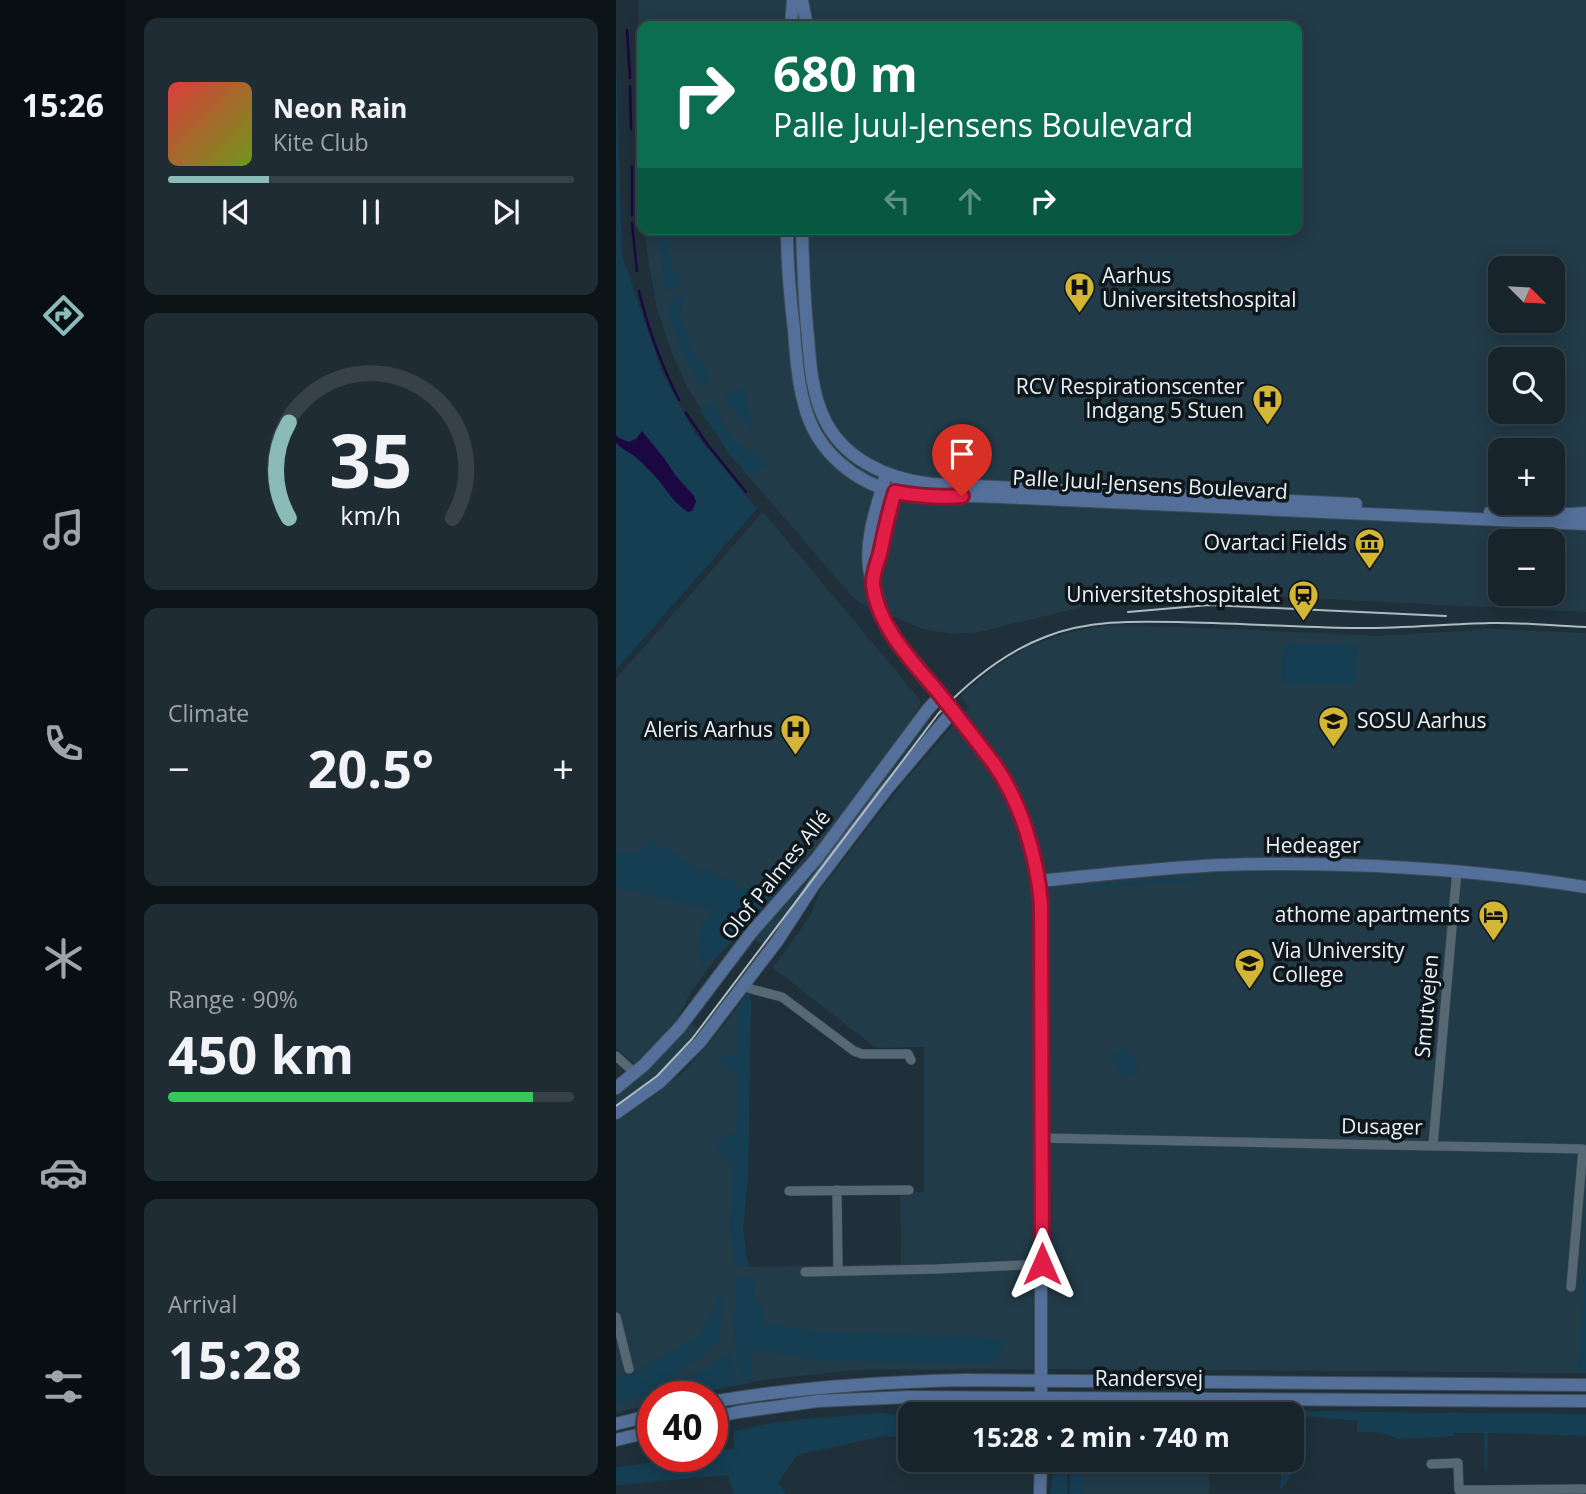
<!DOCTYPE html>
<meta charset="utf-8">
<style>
body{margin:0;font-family:"Open Sans",sans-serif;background:#202c34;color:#f1f3f6;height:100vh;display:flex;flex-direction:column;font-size:26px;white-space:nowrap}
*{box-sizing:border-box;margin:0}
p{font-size:23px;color:#9ea4a9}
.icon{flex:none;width:38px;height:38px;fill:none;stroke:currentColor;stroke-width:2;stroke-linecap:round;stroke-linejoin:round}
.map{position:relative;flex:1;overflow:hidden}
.sheet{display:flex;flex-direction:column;gap:18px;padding:18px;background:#0d1418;width:490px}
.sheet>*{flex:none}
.hud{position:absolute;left:21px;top:21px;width:665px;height:214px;border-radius:14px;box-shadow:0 4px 18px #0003,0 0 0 2px #364148;background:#0b6e4f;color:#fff;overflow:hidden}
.needle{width:46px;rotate:114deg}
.tools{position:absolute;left:872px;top:256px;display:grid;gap:14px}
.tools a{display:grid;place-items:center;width:77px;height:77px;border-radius:14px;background:#17242c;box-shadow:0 4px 18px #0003,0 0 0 2px #364148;font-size:35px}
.speed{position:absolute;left:21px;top:1381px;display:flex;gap:14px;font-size:35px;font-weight:700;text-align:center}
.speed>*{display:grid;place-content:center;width:91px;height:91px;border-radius:50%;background:#17242c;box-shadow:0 4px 18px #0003,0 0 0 2px #364148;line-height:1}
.speed .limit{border:10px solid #d22;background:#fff;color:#111}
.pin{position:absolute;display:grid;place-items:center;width:60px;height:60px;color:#fff;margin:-72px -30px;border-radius:50% 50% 50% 0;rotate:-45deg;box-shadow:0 0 7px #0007}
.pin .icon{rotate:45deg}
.me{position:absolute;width:77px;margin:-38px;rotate:0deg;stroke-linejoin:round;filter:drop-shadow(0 0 5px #0008)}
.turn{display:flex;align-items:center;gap:24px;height:147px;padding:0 21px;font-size:32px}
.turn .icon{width:91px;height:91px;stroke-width:2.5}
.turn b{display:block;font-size:49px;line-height:60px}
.lanes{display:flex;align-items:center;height:66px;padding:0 21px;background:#0003;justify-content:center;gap:35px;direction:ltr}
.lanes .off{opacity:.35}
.big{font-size:52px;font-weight:700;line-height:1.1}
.sheet .tile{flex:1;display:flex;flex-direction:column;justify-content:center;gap:10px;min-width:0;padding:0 24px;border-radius:14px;background:#202c34}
.sheet .dial{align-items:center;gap:0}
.dial svg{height:182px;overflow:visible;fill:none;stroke:#364148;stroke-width:7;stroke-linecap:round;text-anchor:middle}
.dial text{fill:#f1f3f6;stroke:none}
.song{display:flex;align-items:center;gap:21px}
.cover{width:84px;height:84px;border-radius:10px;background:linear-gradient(135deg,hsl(0 70% 55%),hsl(80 70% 35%))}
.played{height:7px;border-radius:4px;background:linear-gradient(90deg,#8bbbb9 25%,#364148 25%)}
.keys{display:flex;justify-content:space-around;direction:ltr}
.heat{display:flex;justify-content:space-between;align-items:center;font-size:38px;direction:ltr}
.charge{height:10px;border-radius:5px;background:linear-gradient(90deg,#34c759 90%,#364148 0)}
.trip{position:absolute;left:282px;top:1402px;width:406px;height:70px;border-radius:14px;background:#17242c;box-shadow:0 4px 18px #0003,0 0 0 2px #364148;font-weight:700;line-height:70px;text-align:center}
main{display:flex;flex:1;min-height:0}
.tabs{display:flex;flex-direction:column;width:126px;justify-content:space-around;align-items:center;background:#090e12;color:#9ea4a9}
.tabs .icon{width:49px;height:49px}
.tabs .current{color:#8bbbb9}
.tabs b{font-size:32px;color:#f1f3f6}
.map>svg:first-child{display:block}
.built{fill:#223b48;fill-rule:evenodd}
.green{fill:#153e53}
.water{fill:#1b0742}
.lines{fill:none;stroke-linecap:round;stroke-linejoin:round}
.stream{stroke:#1b0742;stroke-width:2.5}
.street-casing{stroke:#3d4c55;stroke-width:10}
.secondary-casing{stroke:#3d4c55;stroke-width:14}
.street{stroke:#566874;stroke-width:9}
.secondary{stroke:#54709a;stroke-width:12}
.tram{stroke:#afbbc3;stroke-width:2}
.route-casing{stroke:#92132f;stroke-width:18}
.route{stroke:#e11d48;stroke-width:12}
.labels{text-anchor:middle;stroke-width:7;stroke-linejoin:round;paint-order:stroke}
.poi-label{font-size:21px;fill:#e7f2f9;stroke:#0f171b;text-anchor:end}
.street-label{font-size:21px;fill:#e7f2f9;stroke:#0f171b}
</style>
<main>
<nav class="tabs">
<b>15:26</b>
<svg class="icon current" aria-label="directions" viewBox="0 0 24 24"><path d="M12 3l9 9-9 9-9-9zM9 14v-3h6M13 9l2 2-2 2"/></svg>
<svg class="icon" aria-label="music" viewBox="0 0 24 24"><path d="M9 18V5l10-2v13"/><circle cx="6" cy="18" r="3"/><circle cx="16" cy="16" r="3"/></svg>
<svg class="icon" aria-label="phone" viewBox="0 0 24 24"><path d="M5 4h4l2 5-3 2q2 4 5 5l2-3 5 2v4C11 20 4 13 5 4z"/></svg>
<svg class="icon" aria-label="climate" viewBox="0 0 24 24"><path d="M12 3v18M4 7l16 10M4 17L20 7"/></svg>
<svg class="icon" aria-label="car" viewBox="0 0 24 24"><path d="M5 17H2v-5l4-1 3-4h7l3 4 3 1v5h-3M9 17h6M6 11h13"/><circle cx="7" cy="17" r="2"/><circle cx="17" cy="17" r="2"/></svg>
<svg class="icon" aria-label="filters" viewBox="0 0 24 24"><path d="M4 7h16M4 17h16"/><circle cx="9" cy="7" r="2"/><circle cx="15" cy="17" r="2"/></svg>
</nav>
<section class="sheet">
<div class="tile">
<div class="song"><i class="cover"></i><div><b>Neon Rain</b><p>Kite Club</p></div></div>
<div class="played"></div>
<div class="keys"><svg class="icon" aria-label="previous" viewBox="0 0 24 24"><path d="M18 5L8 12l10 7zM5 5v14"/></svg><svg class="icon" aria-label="pause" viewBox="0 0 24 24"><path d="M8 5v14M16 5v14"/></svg><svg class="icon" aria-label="next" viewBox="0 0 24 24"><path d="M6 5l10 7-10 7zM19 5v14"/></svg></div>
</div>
<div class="tile dial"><svg viewBox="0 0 100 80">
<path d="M14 69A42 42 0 1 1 86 69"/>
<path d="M14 69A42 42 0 0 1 14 27" stroke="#8bbbb9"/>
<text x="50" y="56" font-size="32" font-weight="700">35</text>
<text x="50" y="72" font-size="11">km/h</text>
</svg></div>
<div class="tile"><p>Climate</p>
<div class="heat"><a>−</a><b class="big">20.5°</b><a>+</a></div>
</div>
<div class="tile"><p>Range · 90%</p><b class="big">450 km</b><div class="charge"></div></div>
<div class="tile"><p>Arrival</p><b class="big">15:28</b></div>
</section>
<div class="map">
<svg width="970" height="1494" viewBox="0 0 970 1494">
<rect width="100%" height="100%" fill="#1f303a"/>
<path class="built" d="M23 0H970V612L549 591 519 594 363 632 336 634 307 629 244 603 235 595 114 455 71 387 56 353 41 309 27 229H681V26H26V227L21 77ZM884 268H936V320H884ZM884 359H936V411H884ZM884 450H936V502H884ZM884 541H936V593H884Z
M146 513 152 518 305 701 299 715 199 850 150 906 147 907 100 958 75 992 60 1021 41 1044 19 1064 0 1048V679Z
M488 626H528L640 630 762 636 875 629 970 633V1373L451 1369 237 1370 148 1380 68 1396H37V1404L0 1413V1121L36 1097 65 1074 94 1042 131 994 135 997 132 1175 127 1229 132 1267 285 1264 284 1193 308 1192V1047L260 1048 156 967 163 960 194 916 205 889 290 779 353 707 345 697 346 694 380 666 413 646 455 632Z
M309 718 315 725 196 884 152 949 135 936Z
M72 1021 87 1033 64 1059 0 1110V1090Z
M454 1460H594L593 1494H454Z"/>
<path class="green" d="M0 48 6 255 46 372 78 432 141 509 0 670Z
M41 229 48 230 56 267 66 281 60 290 50 291Z
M68 292 64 318 80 360 87 363 94 376V381L88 385 83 384C70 361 60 336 52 311L56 301Z
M128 388 138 436 129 421 113 407 107 397 108 395Z
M94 402 96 403C103 412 106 424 113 433 121 444 136 456 149 458L151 467 138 474H133L115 455 84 411Z
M667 643 741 645 740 684 666 685Z
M36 840 48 850 50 847 84 872 89 866C99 874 107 879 119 881L120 889 147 883 146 874 149 873 151 876 148 906 100 958 97 957 89 967 82 961V950L84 926 98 910 0 887V852C21 851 19 861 36 840Z
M153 874 175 879 150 906Z
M581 876V881L473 889 469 886Z
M131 994 135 997 132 1175 127 1229 132 1266 119 1265 114 1229 117 1164 104 1156 99 1147 110 1136 120 1133 122 1080 104 1061 108 1056 121 1055V1008Z
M510 1046 523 1071 507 1080 494 1055Z
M970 1257V1371H962Z
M120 1277 137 1278 138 1296 146 1305 149 1324 199 1331 385 1339 388 1347 378 1364 203 1360 134 1349 138 1381 125 1383 118 1334Z
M105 1293H108L103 1341 98 1347 32 1395 0 1404V1379L17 1373 83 1336 92 1322 101 1297Z
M115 1354 121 1384 64 1396H52L54 1393 108 1356Z
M480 1409 970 1414V1436L872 1433 871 1469 869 1473 868 1433H839L838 1436 784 1439 760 1432H741V1421L678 1415 677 1474 664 1490 666 1460H676V1414H474L480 1412Z
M265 1413 294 1416V1438L268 1436 181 1455 162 1483 170 1494H118L112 1475 0 1485V1468L75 1456H96V1452L118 1448V1431C165 1419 216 1417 265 1413Z
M439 1460H451V1494H434Z
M455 1460H467V1494H454Z"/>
<path class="water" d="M26 431 48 458 60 476 78 496 80 502 76 511 72 512C57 503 50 488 38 475 33 470 28 465 22 459 16 453 6 450 0 443V435L3 438 13 442 20 439Z"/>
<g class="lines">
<path class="stream" d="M11 30 14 78
M14 86 15 129
M16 166V215
M16 223 21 271
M23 291C32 330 45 364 63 400
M70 413 91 444 130 492"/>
<defs>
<path id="street" d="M128 985 135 989 166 997 238 1051 246 1054H292L295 1060
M0 1056 19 1073
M426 1138 967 1149 955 1287
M817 1145 841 870
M221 1190 222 1271
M173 1191 293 1190
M189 1272 321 1269 426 1264
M0 1317 13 1369
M815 1464 842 1463 843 1490H867
M867 1494V1490L968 1489"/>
<path id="secondary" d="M186 0 191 26
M175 26 177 0
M171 229C171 263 174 297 178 330 180 358 182 387 191 414 204 453 239 482 279 492 304 498 323 496 348 496 367 496 387 497 406 498L970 524
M186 229C187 265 188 301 192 337 194 364 196 391 207 416 226 459 271 479 316 484L740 504
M270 474C262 504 249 536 253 568 257 593 266 622 281 642 292 658 306 673 319 688 332 704 345 721 358 738 365 748 374 758 381 768 406 809 421 856 425 904V1414
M874 512 954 514 970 513
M258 576 271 519 281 485
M423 881C483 875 543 868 603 865 726 861 848 868 970 887
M0 1088 28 1065 64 1027 135 933 201 858 312 709 325 695
M0 1113 44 1082 84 1042 162 940 197 886 270 790 337 711
M96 1402C180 1387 264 1382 349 1380L970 1385
M96 1418 122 1412 202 1401 292 1397 970 1401
M0 1424 37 1415
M0 1440 37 1431
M424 1494 425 1460"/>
</defs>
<use href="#street" class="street-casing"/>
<use href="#secondary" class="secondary-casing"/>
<use href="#street" class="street"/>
<use href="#secondary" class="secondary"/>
<path class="tram" d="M512 612 593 605 830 616
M0 1106 41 1076 76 1039 322 714C353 681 387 653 429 637 471 620 517 621 561 622 619 623 677 627 736 628 782 629 828 624 874 623 906 622 938 626 970 627"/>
</g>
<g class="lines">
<defs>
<path id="route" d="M346 496C323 498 302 496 279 492 273 511 269 529 265 549 263 560 256 573 257 585 262 627 297 662 322 692 341 716 360 740 378 764 405 802 421 857 425 904L426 1264"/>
</defs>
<use href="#route" class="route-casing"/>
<use href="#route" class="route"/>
</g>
<defs>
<symbol id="hospital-pin" viewBox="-11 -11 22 30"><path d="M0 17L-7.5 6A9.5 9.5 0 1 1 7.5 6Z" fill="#d3b635" stroke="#0f171b"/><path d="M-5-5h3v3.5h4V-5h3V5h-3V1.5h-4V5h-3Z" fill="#111"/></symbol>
<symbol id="museum-pin" viewBox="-11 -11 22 30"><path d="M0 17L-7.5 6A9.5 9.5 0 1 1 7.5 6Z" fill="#d3b635" stroke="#0f171b"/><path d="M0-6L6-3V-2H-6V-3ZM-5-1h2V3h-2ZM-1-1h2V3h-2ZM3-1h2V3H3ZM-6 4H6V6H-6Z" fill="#111"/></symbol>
<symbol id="station-pin" viewBox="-11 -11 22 30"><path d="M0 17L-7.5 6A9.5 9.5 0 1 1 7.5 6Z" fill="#d3b635" stroke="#0f171b"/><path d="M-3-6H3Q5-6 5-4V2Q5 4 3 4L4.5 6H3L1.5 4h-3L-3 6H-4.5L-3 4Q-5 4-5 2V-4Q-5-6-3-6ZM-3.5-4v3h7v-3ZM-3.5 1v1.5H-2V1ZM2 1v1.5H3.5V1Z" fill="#111"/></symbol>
<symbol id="university-pin" viewBox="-11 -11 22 30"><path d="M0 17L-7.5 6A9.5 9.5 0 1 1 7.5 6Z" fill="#d3b635" stroke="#0f171b"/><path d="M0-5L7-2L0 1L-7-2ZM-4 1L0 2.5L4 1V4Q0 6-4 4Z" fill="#111"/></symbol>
<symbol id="hotel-pin" viewBox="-11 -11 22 30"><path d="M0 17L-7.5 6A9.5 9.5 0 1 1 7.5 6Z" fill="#d3b635" stroke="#0f171b"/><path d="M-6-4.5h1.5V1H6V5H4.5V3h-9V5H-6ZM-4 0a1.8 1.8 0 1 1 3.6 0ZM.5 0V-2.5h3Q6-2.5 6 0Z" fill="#111"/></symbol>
<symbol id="school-pin" viewBox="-11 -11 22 30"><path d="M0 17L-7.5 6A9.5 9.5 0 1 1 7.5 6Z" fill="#d3b635" stroke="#0f171b"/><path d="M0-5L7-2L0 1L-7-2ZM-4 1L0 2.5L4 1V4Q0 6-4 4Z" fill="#111"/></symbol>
</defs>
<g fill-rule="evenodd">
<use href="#hospital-pin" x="446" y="270" width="35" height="47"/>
<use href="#hospital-pin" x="634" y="382" width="35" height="47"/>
<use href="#museum-pin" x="736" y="526" width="35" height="47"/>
<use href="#station-pin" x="670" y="578" width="35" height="47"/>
<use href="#university-pin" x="700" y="704" width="35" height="47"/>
<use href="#hospital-pin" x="162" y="712" width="35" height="47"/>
<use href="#hotel-pin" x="860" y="898" width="35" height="47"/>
<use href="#school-pin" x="616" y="946" width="35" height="47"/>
</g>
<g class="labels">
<g class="poi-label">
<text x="486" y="283" text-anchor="start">Aarhus<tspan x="486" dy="24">Universitetshospital</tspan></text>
<text x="628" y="394">RCV Respirationscenter<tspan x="628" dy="24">Indgang 5 Stuen</tspan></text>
<text x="731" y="550">Ovartaci Fields</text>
<text x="664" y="602">Universitetshospitalet</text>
<text x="741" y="728" text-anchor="start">SOSU Aarhus</text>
<text x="157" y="737">Aleris Aarhus</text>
<text x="854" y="922">athome apartments</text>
<text x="656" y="958" text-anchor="start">Via University<tspan x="656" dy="24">College</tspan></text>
</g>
<g class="street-label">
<text transform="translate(534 485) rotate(3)" y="7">Palle Juul-Jensens Boulevard</text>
<text x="697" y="853">Hedeager</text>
<text transform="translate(160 875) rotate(-51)" y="7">Olof Palmes Allé</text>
<text transform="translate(811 1006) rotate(-85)" y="7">Smutvejen</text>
<text transform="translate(766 1127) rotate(1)" y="7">Dusager</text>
<text x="533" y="1386">Randersvej</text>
</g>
</g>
</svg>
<div class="tools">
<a><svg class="needle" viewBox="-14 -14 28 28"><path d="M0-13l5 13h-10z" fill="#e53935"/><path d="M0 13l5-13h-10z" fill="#9ea4a9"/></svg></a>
<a><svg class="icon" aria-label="search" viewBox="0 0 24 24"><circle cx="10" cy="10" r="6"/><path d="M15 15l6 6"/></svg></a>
<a>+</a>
<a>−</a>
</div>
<div class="speed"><div class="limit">40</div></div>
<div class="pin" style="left:346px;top:496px;background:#d93025"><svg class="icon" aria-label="arrive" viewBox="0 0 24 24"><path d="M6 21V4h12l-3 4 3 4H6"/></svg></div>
<svg class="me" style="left:426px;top:1264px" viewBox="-20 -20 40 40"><path d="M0-17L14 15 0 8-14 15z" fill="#e11d48" stroke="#fff" stroke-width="4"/></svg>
<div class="trip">15:28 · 2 min · 740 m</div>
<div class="hud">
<div class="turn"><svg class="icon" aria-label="right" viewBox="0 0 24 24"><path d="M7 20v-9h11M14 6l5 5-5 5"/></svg><div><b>680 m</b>Palle Juul-Jensens Boulevard</div></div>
<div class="lanes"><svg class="icon off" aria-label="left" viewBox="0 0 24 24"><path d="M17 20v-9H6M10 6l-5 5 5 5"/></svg><svg class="icon off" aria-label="ahead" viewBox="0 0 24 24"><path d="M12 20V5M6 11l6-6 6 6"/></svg><svg class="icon" aria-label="right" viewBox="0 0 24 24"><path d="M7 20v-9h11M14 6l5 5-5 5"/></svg></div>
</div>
</div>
</main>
